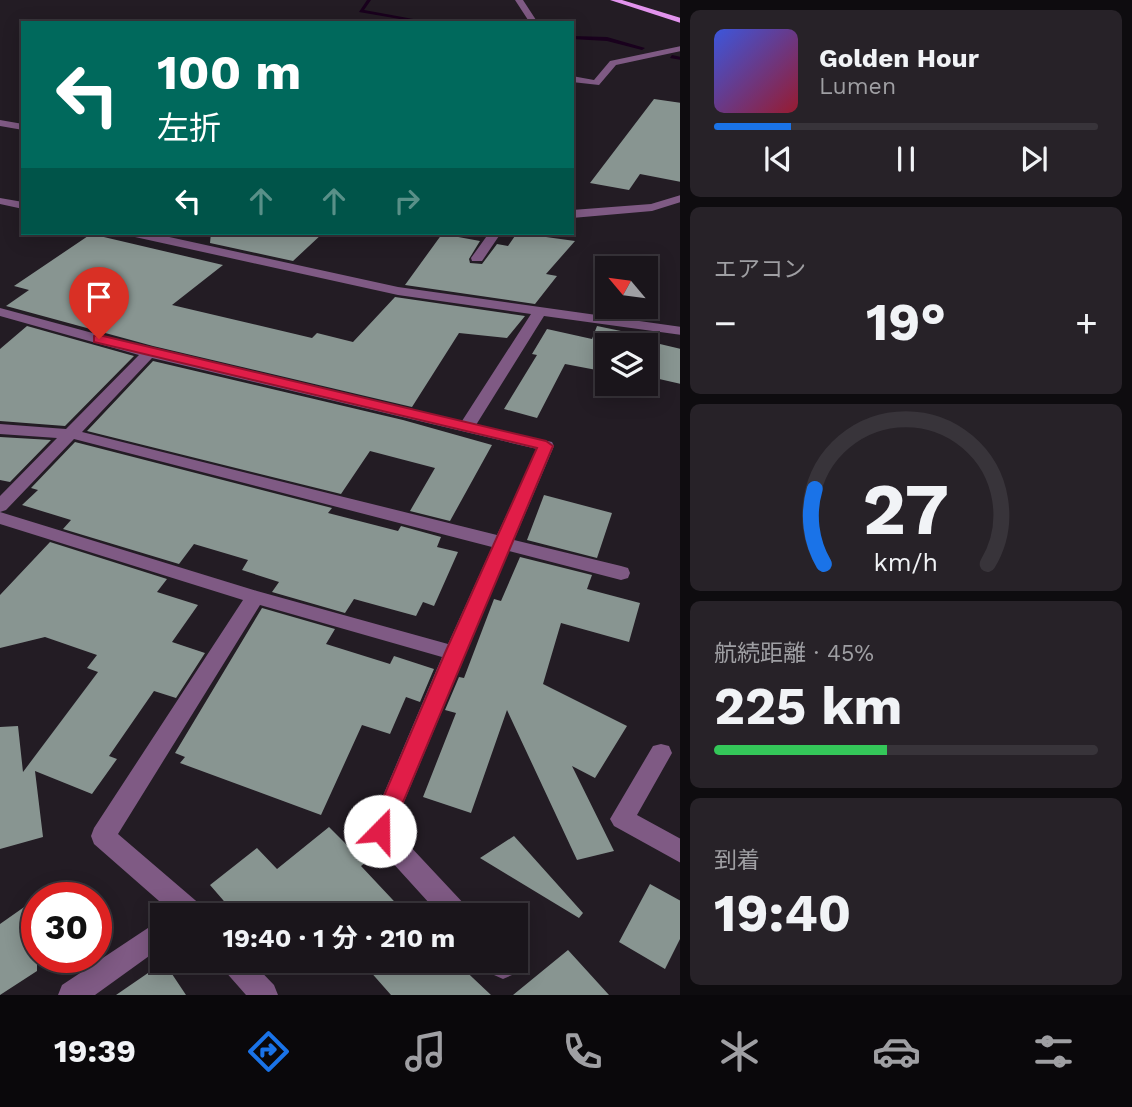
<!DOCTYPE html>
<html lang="ja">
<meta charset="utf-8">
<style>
body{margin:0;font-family:"Work Sans","Noto Sans JP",sans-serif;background:#272228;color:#f1f3f6;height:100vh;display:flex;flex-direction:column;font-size:26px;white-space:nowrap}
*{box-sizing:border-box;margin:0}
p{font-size:23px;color:#9f9fa3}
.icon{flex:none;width:38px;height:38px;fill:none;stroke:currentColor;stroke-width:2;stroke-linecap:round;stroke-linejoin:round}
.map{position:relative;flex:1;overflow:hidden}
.drawer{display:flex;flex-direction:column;gap:10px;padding:10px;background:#0e0c0f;width:452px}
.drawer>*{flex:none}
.top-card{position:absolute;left:21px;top:21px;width:553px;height:214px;border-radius:0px;box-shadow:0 4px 18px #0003,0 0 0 2px #38343a;background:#00695c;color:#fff;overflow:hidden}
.needle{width:46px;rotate:299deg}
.fabs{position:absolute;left:595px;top:256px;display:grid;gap:14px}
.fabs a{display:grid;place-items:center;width:63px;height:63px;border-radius:0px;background:#1a151b;box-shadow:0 4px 18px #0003,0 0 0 2px #38343a;font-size:35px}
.speed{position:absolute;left:21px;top:882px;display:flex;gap:14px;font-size:35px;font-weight:700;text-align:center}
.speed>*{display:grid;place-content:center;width:91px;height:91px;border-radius:50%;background:#1a151b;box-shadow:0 4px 18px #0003,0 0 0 2px #38343a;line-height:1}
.speed .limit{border:10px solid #d22;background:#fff;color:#111}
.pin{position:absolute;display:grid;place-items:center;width:60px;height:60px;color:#fff;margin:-72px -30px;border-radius:50% 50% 50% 0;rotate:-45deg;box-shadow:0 0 7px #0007}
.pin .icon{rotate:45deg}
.me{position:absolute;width:77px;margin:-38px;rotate:22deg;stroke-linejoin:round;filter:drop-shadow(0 0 5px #0008)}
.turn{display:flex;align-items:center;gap:24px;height:147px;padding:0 21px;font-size:32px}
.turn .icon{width:91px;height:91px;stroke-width:2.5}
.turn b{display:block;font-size:49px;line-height:60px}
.lanes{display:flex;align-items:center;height:66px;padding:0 21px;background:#0003;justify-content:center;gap:35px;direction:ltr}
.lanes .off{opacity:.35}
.big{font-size:52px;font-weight:700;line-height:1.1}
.drawer .widget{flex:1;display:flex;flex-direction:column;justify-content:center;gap:10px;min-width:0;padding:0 24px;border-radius:10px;background:#272228}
.drawer .dial{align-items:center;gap:0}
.dial svg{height:182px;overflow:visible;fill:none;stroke:#38343a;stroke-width:7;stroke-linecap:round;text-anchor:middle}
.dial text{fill:#f1f3f6;stroke:none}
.song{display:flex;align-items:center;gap:21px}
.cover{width:84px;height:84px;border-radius:10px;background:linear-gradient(135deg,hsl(230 70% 55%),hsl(350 70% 35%))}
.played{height:7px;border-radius:4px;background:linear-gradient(90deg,#1a73e8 20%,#38343a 20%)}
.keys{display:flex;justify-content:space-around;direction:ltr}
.heat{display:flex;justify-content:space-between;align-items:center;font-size:38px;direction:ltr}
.charge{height:10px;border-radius:5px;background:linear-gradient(90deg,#34c759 45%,#38343a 0)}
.trip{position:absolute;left:150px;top:903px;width:378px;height:70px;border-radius:0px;background:#1a151b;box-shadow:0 4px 18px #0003,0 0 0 2px #38343a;font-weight:700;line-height:70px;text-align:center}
.dock{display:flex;height:112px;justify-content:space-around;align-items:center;background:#0a080b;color:#9f9fa3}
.dock .icon{width:49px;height:49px}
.dock .selected{color:#1a73e8}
.dock b{font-size:32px;color:#f1f3f6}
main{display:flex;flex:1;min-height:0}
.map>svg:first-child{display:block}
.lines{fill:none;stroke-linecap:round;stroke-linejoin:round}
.stream{fill:#19011d;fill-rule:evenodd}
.building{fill:#889591}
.minor{fill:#7f5a84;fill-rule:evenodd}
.major{fill:#e293ed;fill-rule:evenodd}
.route{fill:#e11d48;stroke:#92132f;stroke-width:2}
</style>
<main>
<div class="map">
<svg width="681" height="995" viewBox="0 0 681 995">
<rect width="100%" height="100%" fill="#231c24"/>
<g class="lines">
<path class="stream" d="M367 0H371L364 10 435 23H423L359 12Z
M572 36 607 37 645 48 642 50 607 41 572 39Z
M672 55 681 57V60L670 58Z"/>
</g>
<path class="building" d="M654 99 681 103V182L640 174 629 190 590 183Z
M211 233H323L293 261 210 243Z
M517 233 575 241 546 274 557 276 535 304 405 285 442 234 480 241 469 259 470 263 482 264 497 244 508 246Z
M91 234 223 265 172 305 312 338 317 333 353 342 395 297 525 316 507 338 459 333 412 407 153 346 6 306 29 290 14 286Z
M27 326 134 356 65 426 0 421V349Z
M597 326 645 336 643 340 681 349V384L646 376V345H607V372L565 364 537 418 504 409 537 355 532 354 547 329 592 339Z
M153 361 403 420 492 445 450 521 410 511 435 468 370 451 341 494 87 431Z
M0 437 51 440 10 482 0 480Z
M75 442 332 508 328 513 398 531 401 526 441 537 437 547 458 552 434 606 423 602 416 616 354 599 345 613 272 592 279 582 242 570 248 560 194 544 179 564 63 529 71 520 22 505 38 490 31 488Z
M544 495 612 513 597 558 527 540Z
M50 542 167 579 157 592 198 605 172 642 205 653 176 698 154 691 109 756 117 759 92 794 35 771 43 837 0 849V727L18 726 23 772 98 672 87 668 97 655 45 637 0 648V595Z
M520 557 592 575 587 589 640 603 629 642 561 623 543 684 627 726 595 778 572 766 614 851 577 860 507 710 471 813 423 797 456 713 445 710 459 677 464 678 494 599 501 601Z
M262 608 335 629 326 644 390 664 394 656 434 669 420 702 406 697 390 734 362 725 321 815 180 763 185 757 175 753Z
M329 827 365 863 361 866 407 915H236L210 885 257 848 277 869Z
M514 836 583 913 579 918 480 858Z
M650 884 681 901V937L665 969 619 942Z
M37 898V971L0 995V924Z
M568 950 609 995H513Z
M361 961H455L491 995H391Z
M164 962 186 995H116Z"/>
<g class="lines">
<path class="minor" d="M515 0H523L538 23H530Z
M681 46V51L616 65 599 85 572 82V76L594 80 610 61Z
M0 120 23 124V130L0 126Z
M681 195V202L652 211 572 218V210L651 204Z
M0 198 23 202V209L0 204Z
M129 233H151L398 287 681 327V335L544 316 476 425 552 442 554 446 514 540 621 566 628 568 630 573 628 578 621 580 509 551 393 828 466 906 470 915H440L371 839 368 831 442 657 260 605 118 834 202 906 206 915H175L94 844 91 836 94 828 243 600 0 524V512L257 591 448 644 492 547 74 439 6 510 0 512V496L57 438 0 434V424L66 429 139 355 0 316V308L152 349 462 421 531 314 398 295 135 237ZM152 358 537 449 497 535 82 432Z
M489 233H501L482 261H472L471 258Z
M661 744 669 746 672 753 637 815 681 839V863L614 826 610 819 653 746Z
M163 918V946L95 995H58L62 985Z
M220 961H251L274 985 278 995H246L224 970Z
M485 961H514L516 966 512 975 503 979 494 975Z"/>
<path class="major" d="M610 0H622L681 18V23Z"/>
</g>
<path class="route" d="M99 335 546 441 553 446 388 838 380 841 373 838 369 831 445 653 537 448 94 342V336Z"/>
</svg>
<div class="fabs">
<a><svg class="needle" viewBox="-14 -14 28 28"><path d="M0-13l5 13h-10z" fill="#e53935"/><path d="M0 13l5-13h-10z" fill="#9f9fa3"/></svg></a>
<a><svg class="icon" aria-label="layers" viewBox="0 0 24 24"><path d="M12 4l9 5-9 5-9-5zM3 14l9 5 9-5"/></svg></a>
</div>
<div class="speed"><div class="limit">30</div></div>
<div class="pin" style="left:99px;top:339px;background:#d93025"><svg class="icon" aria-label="arrive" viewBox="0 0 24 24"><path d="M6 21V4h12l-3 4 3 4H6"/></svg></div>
<svg class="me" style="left:380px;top:831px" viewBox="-20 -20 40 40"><circle r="19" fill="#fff"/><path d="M0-13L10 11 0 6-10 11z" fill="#e11d48"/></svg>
<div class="trip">19:40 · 1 分 · 210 m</div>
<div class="top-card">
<div class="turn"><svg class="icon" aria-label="left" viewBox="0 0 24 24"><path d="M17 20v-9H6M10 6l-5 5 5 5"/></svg><div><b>100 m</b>左折</div></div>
<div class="lanes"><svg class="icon" aria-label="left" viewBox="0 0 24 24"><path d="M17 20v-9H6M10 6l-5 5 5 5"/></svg><svg class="icon off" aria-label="ahead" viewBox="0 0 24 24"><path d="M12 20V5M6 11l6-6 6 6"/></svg><svg class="icon off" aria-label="ahead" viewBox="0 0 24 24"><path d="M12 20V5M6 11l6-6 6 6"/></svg><svg class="icon off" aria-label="right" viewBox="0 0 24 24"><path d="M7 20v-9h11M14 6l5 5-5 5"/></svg></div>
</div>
</div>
<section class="drawer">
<div class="widget">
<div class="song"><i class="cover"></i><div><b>Golden Hour</b><p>Lumen</p></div></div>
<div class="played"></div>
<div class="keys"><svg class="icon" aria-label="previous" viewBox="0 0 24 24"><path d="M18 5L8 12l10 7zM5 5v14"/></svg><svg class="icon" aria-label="pause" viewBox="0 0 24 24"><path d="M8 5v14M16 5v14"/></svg><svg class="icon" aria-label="next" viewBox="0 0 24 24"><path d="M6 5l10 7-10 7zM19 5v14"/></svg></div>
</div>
<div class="widget"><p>エアコン</p>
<div class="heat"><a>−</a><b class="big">19°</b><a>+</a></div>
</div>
<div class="widget dial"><svg viewBox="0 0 100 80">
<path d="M14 69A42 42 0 1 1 86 69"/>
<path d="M14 69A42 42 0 0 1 10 36" stroke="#1a73e8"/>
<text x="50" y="56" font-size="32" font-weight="700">27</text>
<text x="50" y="72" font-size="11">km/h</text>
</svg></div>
<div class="widget"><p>航続距離 · 45%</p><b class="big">225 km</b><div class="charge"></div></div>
<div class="widget"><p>到着</p><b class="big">19:40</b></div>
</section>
</main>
<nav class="dock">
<b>19:39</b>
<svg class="icon selected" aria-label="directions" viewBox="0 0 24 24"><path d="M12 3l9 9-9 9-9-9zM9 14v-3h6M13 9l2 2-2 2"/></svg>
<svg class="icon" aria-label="music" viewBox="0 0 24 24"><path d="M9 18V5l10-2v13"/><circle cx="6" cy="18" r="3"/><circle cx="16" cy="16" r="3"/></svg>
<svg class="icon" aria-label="phone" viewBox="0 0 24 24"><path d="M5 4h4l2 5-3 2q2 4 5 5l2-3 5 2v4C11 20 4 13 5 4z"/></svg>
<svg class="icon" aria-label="climate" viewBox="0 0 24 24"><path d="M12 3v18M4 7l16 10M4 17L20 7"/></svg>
<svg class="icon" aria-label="car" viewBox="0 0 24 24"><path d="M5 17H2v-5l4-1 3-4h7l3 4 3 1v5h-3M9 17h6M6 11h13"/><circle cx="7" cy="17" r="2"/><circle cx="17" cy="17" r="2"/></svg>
<svg class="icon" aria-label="filters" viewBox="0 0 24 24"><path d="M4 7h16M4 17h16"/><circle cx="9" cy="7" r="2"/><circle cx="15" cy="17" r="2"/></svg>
</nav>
